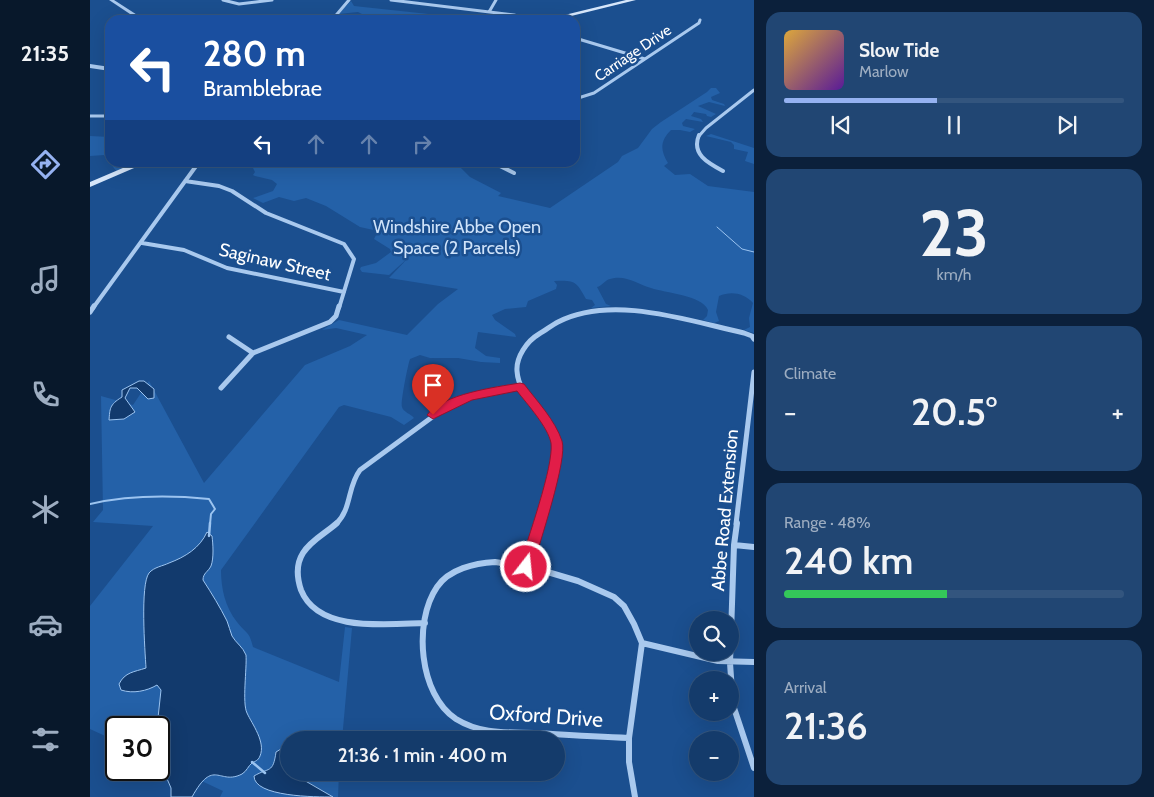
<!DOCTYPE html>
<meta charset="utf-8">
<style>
body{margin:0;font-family:Cabin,sans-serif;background:#214673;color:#f1f3f6;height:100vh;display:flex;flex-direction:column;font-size:19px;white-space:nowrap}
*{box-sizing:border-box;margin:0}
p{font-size:16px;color:#9dadc1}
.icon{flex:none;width:28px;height:28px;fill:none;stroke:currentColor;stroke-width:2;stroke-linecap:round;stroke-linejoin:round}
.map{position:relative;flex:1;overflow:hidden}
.drawer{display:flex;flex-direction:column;gap:12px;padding:12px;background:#0b203b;width:400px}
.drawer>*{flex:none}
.guide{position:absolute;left:15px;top:15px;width:475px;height:152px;border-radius:15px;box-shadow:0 5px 20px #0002,0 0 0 1px #33557e;background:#1a4fa0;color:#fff;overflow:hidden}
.buttons{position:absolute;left:599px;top:611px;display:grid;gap:10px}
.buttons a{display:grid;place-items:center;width:50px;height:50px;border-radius:50%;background:#143b6b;box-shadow:0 5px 20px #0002,0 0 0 1px #33557e;font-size:25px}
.speed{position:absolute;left:15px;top:716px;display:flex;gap:10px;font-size:25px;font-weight:700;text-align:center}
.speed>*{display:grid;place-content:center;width:65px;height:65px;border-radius:50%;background:#143b6b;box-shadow:0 5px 20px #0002,0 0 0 1px #33557e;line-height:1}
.speed .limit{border:2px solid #111;border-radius:8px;background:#fff;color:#111}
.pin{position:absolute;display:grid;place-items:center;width:42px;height:42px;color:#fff;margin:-51px -21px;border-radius:50% 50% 50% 0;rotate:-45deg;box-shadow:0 0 5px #0007}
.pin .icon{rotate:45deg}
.me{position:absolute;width:55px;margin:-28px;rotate:16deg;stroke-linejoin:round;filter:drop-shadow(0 0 4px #0008)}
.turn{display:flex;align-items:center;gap:18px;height:105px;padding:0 15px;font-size:22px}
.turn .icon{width:65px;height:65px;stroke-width:2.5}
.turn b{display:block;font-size:35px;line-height:42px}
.lanes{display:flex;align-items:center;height:48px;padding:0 15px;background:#0003;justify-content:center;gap:25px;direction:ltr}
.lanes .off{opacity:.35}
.big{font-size:38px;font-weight:600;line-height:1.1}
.drawer .tile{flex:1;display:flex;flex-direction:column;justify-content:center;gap:8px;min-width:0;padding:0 18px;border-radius:15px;background:#214673}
.drawer .dial{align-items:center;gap:0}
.dial b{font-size:65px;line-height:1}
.song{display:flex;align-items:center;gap:15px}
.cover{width:60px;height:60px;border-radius:8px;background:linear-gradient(135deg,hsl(40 70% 55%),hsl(270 70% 35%))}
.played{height:5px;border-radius:2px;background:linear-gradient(90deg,#95b2f1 45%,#33557e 45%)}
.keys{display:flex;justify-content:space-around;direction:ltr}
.heat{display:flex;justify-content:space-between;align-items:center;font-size:28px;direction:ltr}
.charge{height:8px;border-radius:4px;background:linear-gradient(90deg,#34c759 48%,#33557e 0)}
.trip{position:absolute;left:190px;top:731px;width:285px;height:50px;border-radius:25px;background:#143b6b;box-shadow:0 5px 20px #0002,0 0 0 1px #33557e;font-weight:600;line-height:50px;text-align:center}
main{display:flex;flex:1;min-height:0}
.menu{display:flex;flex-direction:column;width:90px;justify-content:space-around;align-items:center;background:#08182b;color:#9dadc1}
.menu .icon{width:35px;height:35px}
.menu .active{color:#95b2f1}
.menu b{font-size:22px;color:#f1f3f6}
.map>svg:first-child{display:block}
.green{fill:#2461a8}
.water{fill:#123a6d;stroke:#9cc4f0}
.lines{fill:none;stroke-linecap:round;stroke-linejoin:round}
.stream-far2{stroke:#9cc4f0;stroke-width:1}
.stream-far1{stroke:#9cc4f0;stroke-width:2}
.stream{stroke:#9cc4f0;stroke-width:2.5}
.minor-far3{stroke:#a9c9ee;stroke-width:3}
.minor-far2{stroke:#a9c9ee;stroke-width:4}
.minor-far1{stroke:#a9c9ee;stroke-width:5}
.minor{stroke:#a9c9ee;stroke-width:6}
.tertiary{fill:#a9c9ee;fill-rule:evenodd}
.secondary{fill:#d6e6fa;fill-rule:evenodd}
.route{fill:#e11d48;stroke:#92132f}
.labels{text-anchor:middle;stroke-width:5;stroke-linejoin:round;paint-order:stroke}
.far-street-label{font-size:15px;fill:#fff;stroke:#1b4f8f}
.park-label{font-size:18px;fill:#cfe3fa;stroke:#1b4f8f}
.street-label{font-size:18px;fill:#fff;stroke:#1b4f8f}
.near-street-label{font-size:21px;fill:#fff;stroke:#1b4f8f}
</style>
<main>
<nav class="menu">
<b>21:35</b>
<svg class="icon active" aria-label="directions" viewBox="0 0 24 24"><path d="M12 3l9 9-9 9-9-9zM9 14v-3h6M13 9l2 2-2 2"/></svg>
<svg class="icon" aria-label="music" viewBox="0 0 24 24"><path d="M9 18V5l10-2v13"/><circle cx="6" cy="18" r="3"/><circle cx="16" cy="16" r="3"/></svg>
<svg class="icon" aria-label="phone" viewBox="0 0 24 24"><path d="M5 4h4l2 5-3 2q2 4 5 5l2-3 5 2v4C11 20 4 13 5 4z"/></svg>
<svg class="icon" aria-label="climate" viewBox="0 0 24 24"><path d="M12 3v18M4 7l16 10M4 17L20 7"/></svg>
<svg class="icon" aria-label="car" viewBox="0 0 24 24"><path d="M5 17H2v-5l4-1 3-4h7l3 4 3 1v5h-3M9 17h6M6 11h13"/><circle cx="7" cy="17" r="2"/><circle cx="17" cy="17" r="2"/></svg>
<svg class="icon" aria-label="filters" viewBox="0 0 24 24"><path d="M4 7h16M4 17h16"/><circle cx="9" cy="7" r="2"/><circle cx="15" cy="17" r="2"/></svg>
</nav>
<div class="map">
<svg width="664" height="797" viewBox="0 0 664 797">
<rect width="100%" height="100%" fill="#1b4f8f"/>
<path class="green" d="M261 1 264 6 385 19 284 20 268 12 248 14Z
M621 88H626L630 93 621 97 622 100 634 104 635 106 619 102 608 106 626 114 621 117 617 116 616 114 604 112 601 116 611 119 613 122 596 119 592 123 593 126 605 129 600 132 590 130H581C570 141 570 150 578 163L574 166 585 175 600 174 618 186 664 192V333L654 330 660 327 659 318 663 303C654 293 641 291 629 296L626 312 629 321 624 323 613 320 617 316 618 310C612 295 575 293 561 288 548 284 535 274 520 279 515 280 512 286 507 287L516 304 521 306 501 308 505 305 502 300 496 299C486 281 485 280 464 281L467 285 466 289 438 301 436 307 415 309 402 315 405 320 425 334 426 337 388 332 385 348 396 356 410 358V363L391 362 368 358H340L330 355 320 359C318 364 310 404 312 407 313 412 321 414 324 418L314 425 301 417 254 405 249 407 131 570C131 588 135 607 147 622 156 634 159 630 163 647L249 682 255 627 262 628 252 740H199V772L249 773 248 797H130L133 791 69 761V728H26V741L0 729V606L63 526 3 522 13 510 11 396 43 405 59 381 114 483 215 365 260 346 277 335 246 328 232 330 249 320 317 335 348 304 368 289 299 278 318 258 299 275 272 272 270 269 271 267 286 263 301 252 300 249 284 239 288 231 270 227 236 206 216 198 204 201 189 197 173 203 163 198 183 191 187 184 182 180 165 176 163 175 165 172 163 168 147 164 279 162 287 166 298 163H366L380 177 411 193 408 196 460 208 528 162 532 156 548 148 562 129 571 122 617 92Z
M621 134 664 148V164L655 161 658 152 644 149V145L641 142 616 136Z
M0 136 20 137V162L48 163 27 172 14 155 0 156Z"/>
<path class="water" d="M49 381H54L64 389V398L58 399 47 388H40L35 398 45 412 34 419 19 420C20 409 19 405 32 397V390Z
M117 532 122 536C123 544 124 558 121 566 118 572 113 573 113 580 122 594 130 607 137 621 139 626 140 631 142 636 146 643 153 647 156 655 157 668 152 703 157 713 162 724 176 742 170 756 168 761 165 761 162 763 158 766 157 771 152 774 129 786 124 757 102 797H81V788L69 760V728L67 727 71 690 67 685C57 691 43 694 31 690L29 684C35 672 44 672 56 668 55 651 50 585 59 573 64 567 73 566 79 563 95 557 110 548 117 532Z
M191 749 199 751V772L205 773 212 779 243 797C226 797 164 797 164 776 179 767 183 774 186 752Z"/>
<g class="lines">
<path class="stream-far2" d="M627 227 652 249 664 252"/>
<path class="stream-far1" d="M0 504C40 495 78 495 119 499L125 509 121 514 120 524"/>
<path class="stream" d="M119 536 120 523
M162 762 175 773"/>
<path class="minor-far3" d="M133 0 149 4 182 0
M301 0 424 15 442 20
M399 12 406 0
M242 20 259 0
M485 38 555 59
M485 99 504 93 609 23 610 20
M0 116H20
M609 136 616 128 664 90"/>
<path class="minor-far2" d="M609 135C601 154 618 163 633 171
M402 162 424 173
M95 181 129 186 142 191 176 213 254 244 264 259 249 308
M52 243 94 250 137 268 254 292
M3 308 109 162"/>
<path class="minor-far1" d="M0 312 4 306
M139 337 163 353
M131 388 163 353 240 322 246 316 249 306
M246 524C262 509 257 487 270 470L360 404 380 396 430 386
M449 524C456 502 470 466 467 443 466 432 457 422 450 414 440 401 428 388 427 371 426 357 437 341 449 334 456 330 462 325 468 322 522 294 599 321 654 333L662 336 664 339
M646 524 664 372"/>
<path class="minor" d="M247 523C236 533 221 540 213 553 206 564 207 578 211 590 228 633 297 624 335 623
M647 523 644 545 640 663 643 705 664 768
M644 545 664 547
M405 562 444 568 488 581 524 597 534 606 544 624 552 643 539 738C508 737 478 735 447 733 418 732 392 735 366 719 329 695 323 622 347 587 359 569 385 563 405 562Z
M436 567 450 523
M552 643 628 661 664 662
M539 738V762L545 797"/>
<path class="tertiary" d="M19 0H24L55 20H49Z
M0 64 20 67V71L0 68Z"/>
<path class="secondary" d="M536 0H546L465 20H454Z
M47 162H58L0 187V182Z"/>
</g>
<path class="route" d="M430 383 434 384C447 401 465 420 472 441 478 459 449 544 443 567L441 571 436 572 431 571 429 567C437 541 464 466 461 443 458 427 437 404 427 391L382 400 343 419 337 415C352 394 406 387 430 383Z"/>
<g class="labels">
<g class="far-street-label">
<text transform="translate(543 53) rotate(-34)" y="5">Carriage Drive</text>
</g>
<g class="park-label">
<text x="367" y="233">Windshire Abbe Open<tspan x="367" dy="21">Space (2 Parcels)</tspan></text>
</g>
<g class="street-label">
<text transform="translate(185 262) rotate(13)" y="6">Saginaw Street</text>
<text transform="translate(635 510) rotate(-85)" y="6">Abbe Road Extension</text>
</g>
<g class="near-street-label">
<text transform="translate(456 716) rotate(4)" y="7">Oxford Drive</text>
</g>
</g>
</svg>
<div class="buttons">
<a><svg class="icon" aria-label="search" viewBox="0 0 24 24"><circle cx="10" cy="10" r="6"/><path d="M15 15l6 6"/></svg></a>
<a>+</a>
<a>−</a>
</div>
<div class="speed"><div class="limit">30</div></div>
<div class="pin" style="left:343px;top:415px;background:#d93025"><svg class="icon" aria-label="arrive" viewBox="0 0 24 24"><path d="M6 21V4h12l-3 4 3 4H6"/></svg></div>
<svg class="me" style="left:436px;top:567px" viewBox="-20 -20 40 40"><circle r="17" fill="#e11d48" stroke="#fff" stroke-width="3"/><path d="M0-11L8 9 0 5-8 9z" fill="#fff"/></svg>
<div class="trip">21:36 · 1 min · 400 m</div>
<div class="guide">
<div class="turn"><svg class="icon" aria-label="left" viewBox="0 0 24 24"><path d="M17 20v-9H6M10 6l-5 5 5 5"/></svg><div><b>280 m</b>Bramblebrae</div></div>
<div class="lanes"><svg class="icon" aria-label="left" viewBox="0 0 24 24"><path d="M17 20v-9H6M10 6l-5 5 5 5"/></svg><svg class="icon off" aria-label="ahead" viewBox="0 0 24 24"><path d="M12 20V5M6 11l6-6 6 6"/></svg><svg class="icon off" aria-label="ahead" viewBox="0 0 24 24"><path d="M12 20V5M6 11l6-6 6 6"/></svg><svg class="icon off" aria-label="right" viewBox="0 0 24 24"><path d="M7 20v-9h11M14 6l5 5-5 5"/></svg></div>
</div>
</div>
<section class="drawer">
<div class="tile">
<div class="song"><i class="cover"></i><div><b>Slow Tide</b><p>Marlow</p></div></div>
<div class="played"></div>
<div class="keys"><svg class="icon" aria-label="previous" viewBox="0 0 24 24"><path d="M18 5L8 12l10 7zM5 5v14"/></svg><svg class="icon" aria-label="pause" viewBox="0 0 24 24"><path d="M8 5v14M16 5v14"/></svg><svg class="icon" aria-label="next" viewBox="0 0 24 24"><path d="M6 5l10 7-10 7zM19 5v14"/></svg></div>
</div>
<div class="tile dial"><b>23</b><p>km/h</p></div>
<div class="tile"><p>Climate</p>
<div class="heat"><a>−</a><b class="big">20.5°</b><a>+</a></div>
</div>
<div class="tile"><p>Range · 48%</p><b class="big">240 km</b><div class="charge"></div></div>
<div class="tile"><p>Arrival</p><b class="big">21:36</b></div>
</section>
</main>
